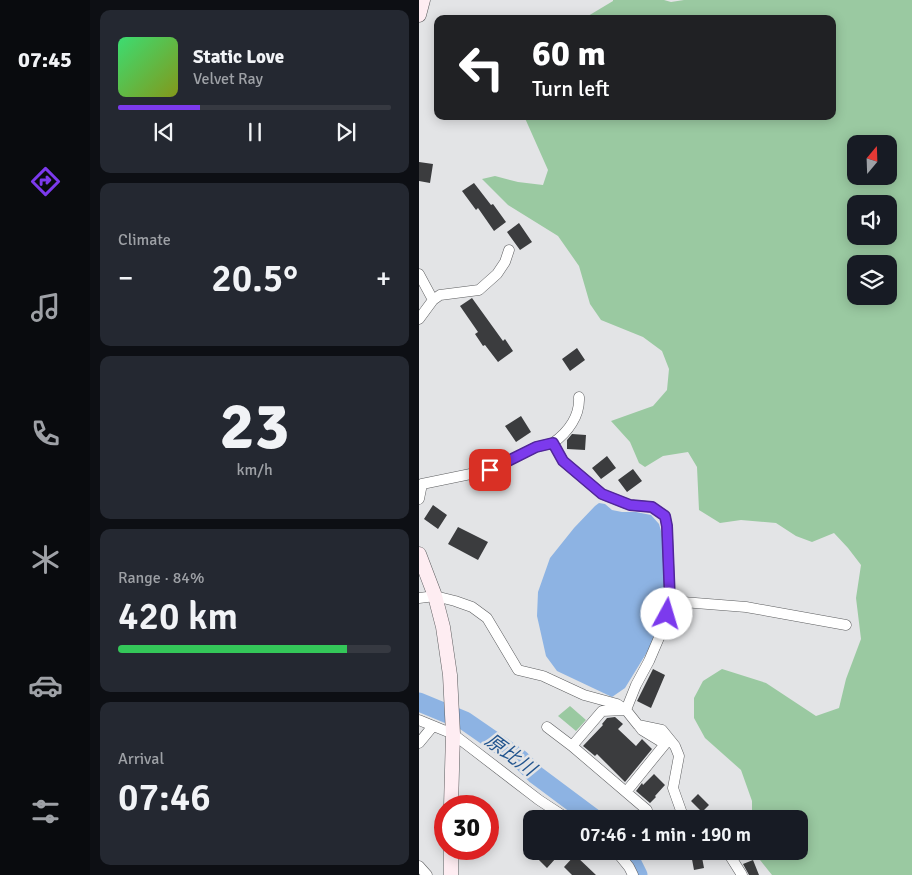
<!DOCTYPE html>
<meta charset="utf-8">
<style>
body{margin:0;font-family:Signika,"Noto Sans JP",sans-serif;background:#242831;color:#f1f3f6;height:100vh;display:flex;flex-direction:column;font-size:19px;white-space:nowrap}
*{box-sizing:border-box;margin:0}
p{font-size:16px;color:#9ea1a6}
.icon{flex:none;width:28px;height:28px;fill:none;stroke:currentColor;stroke-width:2;stroke-linecap:round;stroke-linejoin:round}
.map{position:relative;flex:1;overflow:hidden}
.side{display:flex;flex-direction:column;gap:10px;padding:10px;background:#0d0f14;width:329px}
.side>*{flex:none}
.guide{position:absolute;left:15px;top:15px;width:402px;height:105px;border-radius:10px;box-shadow:0 2px 12px #0003;background:#202124;color:#fff;overflow:hidden}
.needle{width:32px;rotate:19deg}
.controls{position:absolute;left:428px;top:135px;display:grid;gap:10px}
.controls a{display:grid;place-items:center;width:50px;height:50px;border-radius:10px;background:#171b24;box-shadow:0 2px 12px #0003;font-size:25px}
.speed{position:absolute;left:15px;top:795px;display:flex;gap:10px;font-size:25px;font-weight:700;text-align:center}
.speed>*{display:grid;place-content:center;width:65px;height:65px;border-radius:50%;background:#171b24;box-shadow:0 2px 12px #0003;line-height:1}
.speed .limit{border:8px solid #d22;background:#fff;color:#111}
.pin{position:absolute;display:grid;place-items:center;width:42px;height:42px;color:#fff;margin:-21px;border-radius:10px;box-shadow:0 2px 8px #0006}
.me{position:absolute;width:55px;margin:-28px;rotate:6deg;stroke-linejoin:round;filter:drop-shadow(0 0 4px #0008)}
.turn{display:flex;align-items:center;gap:18px;height:105px;padding:0 15px;font-size:22px}
.turn .icon{width:65px;height:65px;stroke-width:2.5}
.turn b{display:block;font-size:35px;line-height:42px}
.big{font-size:38px;font-weight:600;line-height:1.1}
.side .widget{flex:1;display:flex;flex-direction:column;justify-content:center;gap:8px;min-width:0;padding:0 18px;border-radius:10px;background:#242831}
.side .dial{align-items:center;gap:0}
.dial b{font-size:65px;line-height:1}
.song{display:flex;align-items:center;gap:15px}
.cover{width:60px;height:60px;border-radius:8px;background:linear-gradient(135deg,hsl(140 70% 55%),hsl(70 70% 35%))}
.played{height:5px;border-radius:2px;background:linear-gradient(90deg,#7c3aed 30%,#363941 30%)}
.keys{display:flex;justify-content:space-around;direction:ltr}
.heat{display:flex;justify-content:space-between;align-items:center;font-size:28px;direction:ltr}
.charge{height:8px;border-radius:4px;background:linear-gradient(90deg,#34c759 84%,#363941 0)}
.trip{position:absolute;left:104px;top:810px;width:285px;height:50px;border-radius:10px;background:#171b24;box-shadow:0 2px 12px #0003;font-weight:600;line-height:50px;text-align:center}
main{display:flex;flex:1;min-height:0}
.tabs{display:flex;flex-direction:column;width:90px;justify-content:space-around;align-items:center;background:#090b0e;color:#9ea1a6}
.tabs .icon{width:35px;height:35px}
.tabs .active{color:#7c3aed}
.tabs b{font-size:22px;color:#f1f3f6}
.map>svg:first-child{display:block}
.green{fill:#9ac9a1;fill-rule:evenodd}
.water{fill:#8db3e3}
.lines{fill:none;stroke-linecap:round;stroke-linejoin:round}
.river{stroke:#8db3e3;stroke-width:19}
.building{fill:#3b3c3e}
.street-casing{stroke:#5c5d5f;stroke-width:11}
.secondary-casing{stroke:#5c5d5f;stroke-width:15}
.street{stroke:#fff;stroke-width:10}
.secondary{stroke:#feedf2;stroke-width:14}
.route-casing{stroke:#51269a;stroke-width:12}
.route{stroke:#7c3aed;stroke-width:9}
.labels{text-anchor:middle;stroke-width:5;stroke-linejoin:round;paint-order:stroke}
.water-label{font-size:19px;font-style:italic;fill:#21548e;stroke:#e3e4e6}
</style>
<main>
<nav class="tabs">
<b>07:45</b>
<svg class="icon active" aria-label="directions" viewBox="0 0 24 24"><path d="M12 3l9 9-9 9-9-9zM9 14v-3h6M13 9l2 2-2 2"/></svg>
<svg class="icon" aria-label="music" viewBox="0 0 24 24"><path d="M9 18V5l10-2v13"/><circle cx="6" cy="18" r="3"/><circle cx="16" cy="16" r="3"/></svg>
<svg class="icon" aria-label="phone" viewBox="0 0 24 24"><path d="M5 4h4l2 5-3 2q2 4 5 5l2-3 5 2v4C11 20 4 13 5 4z"/></svg>
<svg class="icon" aria-label="climate" viewBox="0 0 24 24"><path d="M12 3v18M4 7l16 10M4 17L20 7"/></svg>
<svg class="icon" aria-label="car" viewBox="0 0 24 24"><path d="M5 17H2v-5l4-1 3-4h7l3 4 3 1v5h-3M9 17h6M6 11h13"/><circle cx="7" cy="17" r="2"/><circle cx="17" cy="17" r="2"/></svg>
<svg class="icon" aria-label="filters" viewBox="0 0 24 24"><path d="M4 7h16M4 17h16"/><circle cx="9" cy="7" r="2"/><circle cx="15" cy="17" r="2"/></svg>
</nav>
<section class="side">
<div class="widget">
<div class="song"><i class="cover"></i><div><b>Static Love</b><p>Velvet Ray</p></div></div>
<div class="played"></div>
<div class="keys"><svg class="icon" aria-label="previous" viewBox="0 0 24 24"><path d="M18 5L8 12l10 7zM5 5v14"/></svg><svg class="icon" aria-label="pause" viewBox="0 0 24 24"><path d="M8 5v14M16 5v14"/></svg><svg class="icon" aria-label="next" viewBox="0 0 24 24"><path d="M6 5l10 7-10 7zM19 5v14"/></svg></div>
</div>
<div class="widget"><p>Climate</p>
<div class="heat"><a>−</a><b class="big">20.5°</b><a>+</a></div>
</div>
<div class="widget dial"><b>23</b><p>km/h</p></div>
<div class="widget"><p>Range · 84%</p><b class="big">420 km</b><div class="charge"></div></div>
<div class="widget"><p>Arrival</p><b class="big">07:46</b></div>
</section>
<div class="map">
<svg width="494" height="875" viewBox="0 0 494 875">
<rect width="100%" height="100%" fill="#e3e4e6"/>
<path class="green" d="M194 0H245L252 2 265 0H493V875H353L341 860 337 851H380V819H333V801L322 770 286 738 275 718V698L284 681 303 669 347 683 397 716 420 708 427 679 442 639 437 598 442 565 429 548 415 533 393 542 377 536 357 523 322 520 301 523 280 510 278 467 269 452 244 456 226 467 220 463 211 442 192 421 234 406 248 390 250 369 243 351 224 337 182 320 171 304 160 266 139 236 89 205 63 179 76 176 99 182 124 185 129 170 105 116H414V19H164L194 1ZM436 144H469V176H436ZM436 204H469V236H436ZM436 264H469V296H436Z
M151 706 167 720 157 731 139 716Z"/>
<path class="water" d="M180 503 186 504 193 510 203 512H217L232 515 240 524 244 538 246 595 242 615 233 644 206 688 193 697 138 671 127 656 118 616 119 592 131 558 155 528 176 506Z"/>
<g class="lines">
<path class="river" d="M0 702 46 721 101 759 117 775 176 819
M205 851 210 857 219 875"/>
</g>
<path class="building" d="M0 162 14 164 11 183 0 181Z
M55 183 72 205 74 204 87 222 75 231 59 208 57 210 43 191Z
M100 223 113 242 101 250 88 232Z
M53 298 84 341 86 339 94 351 79 362 66 345 64 346 56 334 59 332 41 306Z
M158 348 166 360 151 371 143 359Z
M102 416 112 432 97 442 86 426Z
M153 434 167 435 166 450 148 449V440Z
M188 456 197 468 182 479 173 468Z
M214 469 223 481 208 492 199 480Z
M14 505 28 515 19 529 5 519Z
M39 527 69 542 59 560 29 544Z
M234 669 246 675 232 708 218 701Z
M196 717 204 724 199 729 217 746 223 739 233 749 206 782 178 754 176 756 164 746 184 725 183 724 188 718Z
M235 774 246 785 236 796 237 797 231 803 217 791 223 783 224 785Z
M279 794 290 805 283 812 272 801Z
M122 851H130L137 858 128 868 117 857Z
M282 852 285 868 275 870 272 854Z
M156 855 177 875H153L145 867Z
M334 860 340 875H330L324 864Z"/>
<g class="lines">
<defs>
<path id="street" d="M0 274 14 300 0 319
M14 300 21 295 60 290 78 274 86 262 90 250
M134 443C149 432 161 416 160 397
M3 484 71 470 117 447 134 443 144 461 183 494 211 505 233 507 246 516 248 526 251 601 245 626 230 661 217 685 207 710
M0 499 3 484
M0 598 16 596 36 601 53 607 68 618 99 670 124 676 165 695 198 704 207 710 219 725 243 730 256 746 260 756 254 788 265 819
M251 601 327 607 427 625
M0 720 34 734 120 800 149 819
M128 727 153 746 228 810
M0 743 14 726
M153 746 183 711 207 710
M207 792 246 744 223 730 220 726
M197 851 210 867 214 875
M308 851 323 875
M0 866 8 875"/>
<path id="secondary" d="M0 15 4 0
M0 554 16 596 24 627 31 675 34 734 32 806
M32 849V875"/>
</defs>
<use href="#street" class="street-casing"/>
<use href="#secondary" class="secondary-casing"/>
<use href="#street" class="street"/>
<use href="#secondary" class="secondary"/>
</g>
<g class="lines">
<defs>
<path id="route" d="M71 470 117 447 134 443 144 461 183 494 211 505 233 507 246 516 248 526 251 601 248 614"/>
</defs>
<use href="#route" class="route-casing"/>
<use href="#route" class="route"/>
</g>
<g class="labels">
<g class="water-label">
<text transform="translate(92 754) rotate(36)" y="7">原比川</text>
</g>
</g>
</svg>
<div class="controls">
<a><svg class="needle" viewBox="-14 -14 28 28"><path d="M0-13l5 13h-10z" fill="#e53935"/><path d="M0 13l5-13h-10z" fill="#9ea1a6"/></svg></a>
<a><svg class="icon" aria-label="sound" viewBox="0 0 24 24"><path d="M4 9h4l5-4v14l-5-4H4zM17 9q2 3 0 6"/></svg></a>
<a><svg class="icon" aria-label="layers" viewBox="0 0 24 24"><path d="M12 4l9 5-9 5-9-5zM3 14l9 5 9-5"/></svg></a>
</div>
<div class="speed"><div class="limit">30</div></div>
<div class="pin" style="left:71px;top:470px;background:#d93025"><svg class="icon" aria-label="arrive" viewBox="0 0 24 24"><path d="M6 21V4h12l-3 4 3 4H6"/></svg></div>
<svg class="me" style="left:248px;top:614px" viewBox="-20 -20 40 40"><circle r="19" fill="#fff"/><path d="M0-13L10 11 0 6-10 11z" fill="#7c3aed"/></svg>
<div class="trip">07:46 · 1 min · 190 m</div>
<div class="guide">
<div class="turn"><svg class="icon" aria-label="left" viewBox="0 0 24 24"><path d="M17 20v-9H6M10 6l-5 5 5 5"/></svg><div><b>60 m</b>Turn left</div></div>
</div>
</div>
</main>
